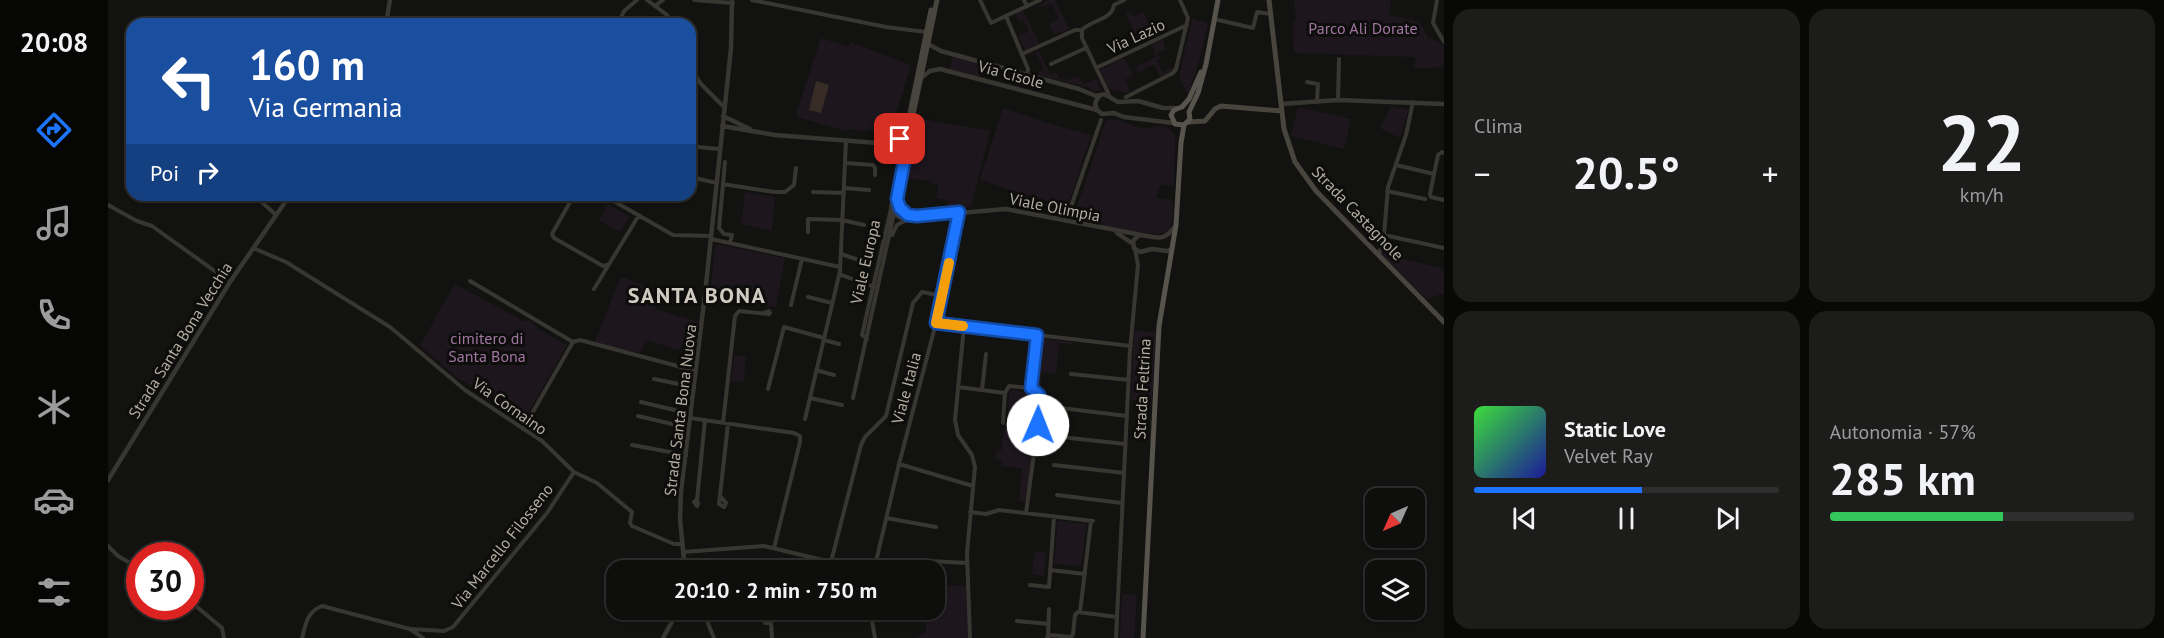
<!DOCTYPE html>
<html lang="it">
<meta charset="utf-8">
<style>
body{margin:0;font-family:"PT Sans",sans-serif;background:#1c1c1b;color:#f1f3f6;height:100vh;display:flex;flex-direction:column;font-size:22px;white-space:nowrap}
*{box-sizing:border-box;margin:0}
p{font-size:20px;color:#9b9c9d}
.icon{flex:none;width:33px;height:33px;fill:none;stroke:currentColor;stroke-width:2;stroke-linecap:round;stroke-linejoin:round}
.map{position:relative;flex:1;overflow:hidden}
.side{display:flex;flex-direction:column;gap:9px;padding:9px;background:#080807;width:720px}
.side>*{flex:none}
.top-card{position:absolute;left:18px;top:18px;width:570px;height:183px;border-radius:18px;box-shadow:0 2px 4px #0004,0 0 0 2px #2e2e2e;background:#1a4fa0;color:#fff;overflow:hidden}
.needle{width:39px;rotate:225deg}
.buttons{position:absolute;left:1257px;top:488px;display:grid;gap:12px}
.buttons a{display:grid;place-items:center;width:60px;height:60px;border-radius:12px;background:#0e0e0d;box-shadow:0 2px 4px #0004,0 0 0 2px #2e2e2e;font-size:30px}
.speed{position:absolute;left:18px;top:542px;display:flex;gap:12px;font-size:30px;font-weight:700;text-align:center}
.speed>*{display:grid;place-content:center;width:78px;height:78px;border-radius:50%;background:#0e0e0d;box-shadow:0 2px 4px #0004,0 0 0 2px #2e2e2e;line-height:1}
.speed .limit{border:9px solid #d22;background:#fff;color:#111}
.pin{position:absolute;display:grid;place-items:center;width:51px;height:51px;color:#fff;margin:-26px;border-radius:12px;box-shadow:0 3px 9px #0006}
.me{position:absolute;width:66px;margin:-33px;rotate:1deg;stroke-linejoin:round;filter:drop-shadow(0 0 4px #0008)}
.turn{display:flex;align-items:center;gap:21px;height:126px;padding:0 24px;font-size:27px}
.turn .icon{width:78px;height:78px;stroke-width:2.5}
.turn b{display:block;font-size:42px;line-height:51px}
.then{display:flex;align-items:center;height:57px;padding:0 24px;background:#0003;gap:12px;font-size:22px}
.big{font-size:45px;font-weight:800;line-height:1.1}
.side .card{flex:1;display:flex;flex-direction:column;justify-content:center;gap:9px;min-width:0;padding:0 21px;border-radius:18px;background:#1c1c1b}
.side .dial{align-items:center;gap:0}
.dial b{font-size:78px;line-height:1}
.song{display:flex;align-items:center;gap:18px}
.cover{width:72px;height:72px;border-radius:9px;background:linear-gradient(135deg,hsl(120 70% 55%),hsl(240 70% 35%))}
.played{height:6px;border-radius:3px;background:linear-gradient(90deg,#1c74ff 55%,#2e2e2e 55%)}
.keys{display:flex;justify-content:space-around;direction:ltr}
.heat{display:flex;justify-content:space-between;align-items:center;font-size:33px;direction:ltr}
.charge{height:9px;border-radius:4px;background:linear-gradient(90deg,#34c759 57%,#2e2e2e 0)}
.side .tiles{flex:1;display:grid;gap:9px;grid-template-columns:repeat(2,1fr)}
.trip{position:absolute;left:498px;top:560px;width:339px;height:60px;border-radius:18px;background:#0e0e0d;box-shadow:0 2px 4px #0004,0 0 0 2px #2e2e2e;font-weight:800;line-height:60px;text-align:center}
main{display:flex;flex:1;min-height:0}
.menu{display:flex;flex-direction:column;width:108px;justify-content:space-around;align-items:center;background:#060605;color:#9b9c9d}
.menu .icon{width:42px;height:42px}
.menu .selected{color:#1c74ff}
.menu b{font-size:27px;color:#f1f3f6}
.map>svg:first-child{display:block}
.green{fill:#1d171d}
.water{fill:#372d26}
.lines{fill:none;stroke-linecap:round;stroke-linejoin:round}
.minor{stroke:#383631;stroke-width:4}
.tertiary{stroke:#383631;stroke-width:4.5}
.secondary{stroke:#48453f;stroke-width:5}
.primary{stroke:#57544d;stroke-width:5}
.route-casing{stroke:#124ba6;stroke-width:15}
.route{stroke:#1c74ff;stroke-width:10}
.slow{stroke:#f59e0b;stroke-width:10}
.labels{text-anchor:middle;stroke-width:6;stroke-linejoin:round;paint-order:stroke}
.park-label{font-size:16px;fill:#a176a1;stroke:#0d0d0c}
.street-label{font-size:16px;fill:#b4ada1;stroke:#0d0d0c}
.district-label{font-size:22px;font-weight:bold;letter-spacing:1.5px;fill:#d0ccc2;stroke:#0d0d0c}
</style>
<main>
<nav class="menu">
<b>20:08</b>
<svg class="icon selected" aria-label="directions" viewBox="0 0 24 24"><path d="M12 3l9 9-9 9-9-9zM9 14v-3h6M13 9l2 2-2 2"/></svg>
<svg class="icon" aria-label="music" viewBox="0 0 24 24"><path d="M9 18V5l10-2v13"/><circle cx="6" cy="18" r="3"/><circle cx="16" cy="16" r="3"/></svg>
<svg class="icon" aria-label="phone" viewBox="0 0 24 24"><path d="M5 4h4l2 5-3 2q2 4 5 5l2-3 5 2v4C11 20 4 13 5 4z"/></svg>
<svg class="icon" aria-label="climate" viewBox="0 0 24 24"><path d="M12 3v18M4 7l16 10M4 17L20 7"/></svg>
<svg class="icon" aria-label="car" viewBox="0 0 24 24"><path d="M5 17H2v-5l4-1 3-4h7l3 4 3 1v5h-3M9 17h6M6 11h13"/><circle cx="7" cy="17" r="2"/><circle cx="17" cy="17" r="2"/></svg>
<svg class="icon" aria-label="filters" viewBox="0 0 24 24"><path d="M4 7h16M4 17h16"/><circle cx="9" cy="7" r="2"/><circle cx="15" cy="17" r="2"/></svg>
</nav>
<div class="map">
<svg width="1336" height="638" viewBox="0 0 1336 638">
<rect width="100%" height="100%" fill="#121211"/>
<path class="green" d="M941 0H947L961 29 946 35 941 24 951 19 944 4 926 8Z
M1186 0H1283L1281 15 1312 22 1320 39 1324 38 1336 46V67L1306 68 1308 57 1186 53 1185 24 1188 20Z
M915 11 931 43 917 50 910 37 921 31 915 20 911 21 907 15Z
M1022 11 1025 17 1035 12 1041 25 1048 22 1049 24 1029 33 1034 44 1032 45 1018 13Z
M1084 18 1100 23 1091 62 1080 95 1071 77Z
M1060 37 1055 41 1058 49 1049 53 1052 59 1049 61 1055 72 1066 67 1065 70 1052 77 1046 64 1030 72 1028 67 1048 57 1044 45Z
M713 38 741 47 742 42 803 65 787 117 779 131 770 128 768 132 758 129 757 132 743 129 738 131 689 117V111Z
M931 51 942 74 948 72 951 78 959 80 970 76 975 84 989 79 993 90 987 92 979 87 928 74 936 69 928 52Z
M845 56 875 65 871 78 841 70Z
M1016 58 1025 74 1017 80 1022 91 1019 93 1001 89 992 70Z
M1190 107 1243 119 1236 149 1183 136Z
M1283 107 1301 109 1292 138 1272 128Z
M895 108 936 122 983 135 959 208 872 180Z
M815 119 882 131 863 207 841 209 839 200 829 198 830 184H824V181L798 178Z
M1002 119C1015 119 1026 128 1038 128 1045 128 1049 124 1056 126 1062 128 1064 131 1067 135L1066 186 1052 185 1048 198 1065 200C1065 210 1067 224 1059 232 1051 239 983 222 969 219L966 216 998 121Z
M637 192 667 197 664 231 633 224Z
M500 204 522 217 512 232 491 220Z
M609 244 677 258 668 307 601 301 607 249Z
M1277 245 1293 249V258L1336 269V293L1319 299 1274 255Z
M512 278H517L552 292 547 309 591 322 589 341 578 337 571 350 538 340 532 353 511 348 509 352 485 346Z
M347 284 417 322 421 320 427 324 428 328 459 345 419 415 349 378 312 345Z
M1026 330 1048 333 1044 400H1023Z
M930 338 964 342V345L951 343 948 374 934 372 933 385 925 384Z
M626 355 638 356 636 382 623 381Z
M902 389 930 395 928 407 931 408 928 435 925 436 919 501H911L914 468 893 466 894 460 887 459 889 451H893L896 428H898Z
M950 521 979 524 973 566 946 564Z
M927 551 938 552 936 576 924 574Z
M827 585 858 586 860 638H808L818 632V609H826Z
M1014 594 1029 595 1026 638H1012Z"/>
<path class="water" d="M708 81 721 85 713 113 701 110Z"/>
<g class="lines">
<path class="minor" d="M539 0 559 15 565 24
M586 0 625 3
M644 0 778 27 818 32
M872 0 883 23 932 0
M916 0 919 6
M1329 0 1325 23 1336 42
M1006 5 1016 0
M547 6 555 0
M898 16 920 69 919 75
M1106 19 1145 28 1149 12 1163 14
M510 24 516 11 529 0
M974 30V38L1001 95
M914 54 967 30H974C983 20 1004 20 1006 5
M943 64 978 48
M582 67 593 84 616 107
M988 68 1079 25
M1199 82 1210 84 1209 101
M1018 97 1065 73 1068 69 1080 18 1072 0
M1230 100 1231 59
M582 142 590 147 611 149
M617 162 611 228 616 234 624 235 622 243
M737 163 765 165 767 168V175
M1288 165 1326 174 1322 194 1323 197 1336 200
M1326 174 1330 155 1334 152 1336 153
M582 177 609 183
M615 184 666 192H677L686 185 688 168
M736 188 761 190
M1279 191 1317 199
M705 192 736 193
M146 195 168 215
M466 195 444 234 446 238 495 266 499 265
M495 195 565 235 603 236
M0 205 29 221 44 226 122 282
M958 221 993 120
M700 232V219L734 220 756 225
M784 235 789 225 802 218
M1276 235 1336 248
M603 239 732 267
M145 248 178 262 282 327 357 390 434 441 466 472 489 483 524 512 522 523 524 526 566 544H574
M733 254 751 260
M1271 255 1276 235 1280 187 1298 135 1305 102
M731 274 766 287
M362 281 465 342 415 429
M486 289 531 215
M700 297 724 303
M683 305 694 259
M828 323 1023 346
M856 326 847 420 850 435 864 455 867 467 859 553 862 638
M759 339 754 335 783 209
M716 340 731 344
M465 342 472 340 588 371
M708 370 726 375
M963 374 1021 380
M546 379 586 387
M850 387 897 393 901 386 923 388
M660 389 676 327 716 338
M874 390 878 354
M702 398 734 405
M745 398 789 200
M533 402 583 414
M953 408 1019 416
M530 416 581 428
M582 418 686 433 692 436V442L666 548
M697 419 732 271 738 140
M615 423 627 316 631 311 661 314 662 313 661 311 656 313
M895 423 897 393
M953 437 1017 444
M524 445 578 455
M791 464 865 486
M946 465 1016 473
M949 495 1014 503
M612 496 618 503 616 507 611 504 620 424
M589 500 590 503 589 506 586 502 589 500 597 420
M862 512 878 514 891 510 985 521
M918 513 932 408 930 403V394L923 388 929 335
M778 518 828 527
M0 546 10 556 32 569
M575 552 656 546 723 562 753 445 757 437 778 416 805 303 814 292 834 296
M723 562 736 570
M766 570 791 464 828 323 851 212
M818 570 821 561 859 563
M942 570 977 574
M922 585 941 587 946 517
M82 601 114 628 116 638
M594 609 606 638
M762 609 767 638
M972 612 983 521
M737 613V609
M909 621 941 624
M657 623H663L664 638
M302 629 336 631 345 627 439 513 466 472
M940 636 941 609
M194 638C198 623 199 612 214 606L302 629 315 638
M939 638 942 635 963 637 965 634 967 615 970 612 1009 617
M1008 638 1022 350 1030 265 1027 249"/>
<path class="tertiary" d="M278 24 282 0
M820 42 822 45 833 51 971 89 988 96 992 95
M813 78 822 71 832 69 989 110
M1173 104 1230 100 1336 104
M615 116 642 129
M1065 123 1016 117 1006 113 994 114 989 110 987 104C993 86 1001 98 1010 102L1030 101 1055 108H1068
M614 126 667 135 769 143 787 141
M785 146a7 7 0 1 1 14 0a7 7 0 1 1-14 0Z
M797 151 789 202 797 213 806 216
M788 152 792 166 783 208 786 214 793 218 898 209 1034 235
M1009 233 1025 244
M1064 249 1059 251 1044 249 1032 252 1026 248 1025 241 1031 235C1049 236 1055 244 1068 225
M0 480 122 282 182 195
M577 570 572 519 573 491 597 294 623 48 624 0
M555 638 571 609"/>
<path class="secondary" d="M1161 0 1176 129 1187 162 1208 191 1336 322
M1081 122 1097 121 1107 109 1113 106 1174 111
M792 139 799 128 823 10
M798 142 802 129 829 0"/>
<path class="primary" d="M1076 125 1067 124 1063 115 1066 110 1074 107 1081 99 1093 72
M1035 638 1051 326 1068 225 1073 143 1076 125 1082 119 1081 112 1090 93 1098 64 1110 0"/>
</g>
<g class="lines">
<defs>
<path id="route" d="M792 139 796 140 799 146 789 199 792 208 800 215 809 216 851 212 828 323 929 335 923 388 931 395 930 403 932 408 930 425"/>
</defs>
<use href="#route" class="route-casing"/>
<use href="#route" class="route"/>
<path class="slow" d="M841 263 828 323 855 326"/>
</g>
<g class="labels">
<g class="park-label">
<text x="1255" y="34">Parco Ali Dorate</text>
<text x="379" y="344">cimitero di<tspan x="379" dy="18">Santa Bona</tspan></text>
</g>
<g class="street-label">
<text transform="translate(1028 36) rotate(-25)" y="6">Via Lazio</text>
<text transform="translate(903 74) rotate(15)" y="6">Via Cisole</text>
<text transform="translate(947 207) rotate(11)" y="6">Viale Olimpia</text>
<text transform="translate(1250 213) rotate(46)" y="6">Strada Castagnole</text>
<text transform="translate(757 262) rotate(-77)" y="6">Viale Europa</text>
<text transform="translate(72 340) rotate(-58)" y="6">Strada Santa Bona Vecchia</text>
<text transform="translate(798 388) rotate(-75)" y="6">Viale Italia</text>
<text transform="translate(1034 389) rotate(-87)" y="6">Strada Feltrina</text>
<text transform="translate(402 406) rotate(35)" y="6">Via Cornaino</text>
<text transform="translate(572 410) rotate(-83)" y="6">Strada Santa Bona Nuova</text>
<text transform="translate(394 546) rotate(-52)" y="6">Via Marcello Filosseno</text>
</g>
<g class="district-label">
<text x="589" y="303">SANTA BONA</text>
</g>
</g>
</svg>
<div class="buttons">
<a><svg class="needle" viewBox="-14 -14 28 28"><path d="M0-13l5 13h-10z" fill="#e53935"/><path d="M0 13l5-13h-10z" fill="#9b9c9d"/></svg></a>
<a><svg class="icon" aria-label="layers" viewBox="0 0 24 24"><path d="M12 4l9 5-9 5-9-5zM3 14l9 5 9-5"/></svg></a>
</div>
<div class="speed"><div class="limit">30</div></div>
<div class="pin" style="left:792px;top:139px;background:#d93025"><svg class="icon" aria-label="arrive" viewBox="0 0 24 24"><path d="M6 21V4h12l-3 4 3 4H6"/></svg></div>
<svg class="me" style="left:930px;top:425px" viewBox="-20 -20 40 40"><circle r="19" fill="#fff"/><path d="M0-13L10 11 0 6-10 11z" fill="#1c74ff"/></svg>
<div class="trip">20:10 · 2 min · 750 m</div>
<div class="top-card">
<div class="turn"><svg class="icon" aria-label="left" viewBox="0 0 24 24"><path d="M17 20v-9H6M10 6l-5 5 5 5"/></svg><div><b>160 m</b>Via Germania</div></div>
<div class="then">Poi<svg class="icon" aria-label="right" viewBox="0 0 24 24"><path d="M7 20v-9h11M14 6l5 5-5 5"/></svg></div>
</div>
</div>
<section class="side">
<div class="tiles">
<div class="card"><p>Clima</p>
<div class="heat"><a>−</a><b class="big">20.5°</b><a>+</a></div>
</div>
<div class="card dial"><b>22</b><p>km/h</p></div>
<div class="card">
<div class="song"><i class="cover"></i><div><b>Static Love</b><p>Velvet Ray</p></div></div>
<div class="played"></div>
<div class="keys"><svg class="icon" aria-label="previous" viewBox="0 0 24 24"><path d="M18 5L8 12l10 7zM5 5v14"/></svg><svg class="icon" aria-label="pause" viewBox="0 0 24 24"><path d="M8 5v14M16 5v14"/></svg><svg class="icon" aria-label="next" viewBox="0 0 24 24"><path d="M6 5l10 7-10 7zM19 5v14"/></svg></div>
</div>
<div class="card"><p>Autonomia · 57%</p><b class="big">285 km</b><div class="charge"></div></div>
</div>
</section>
</main>
